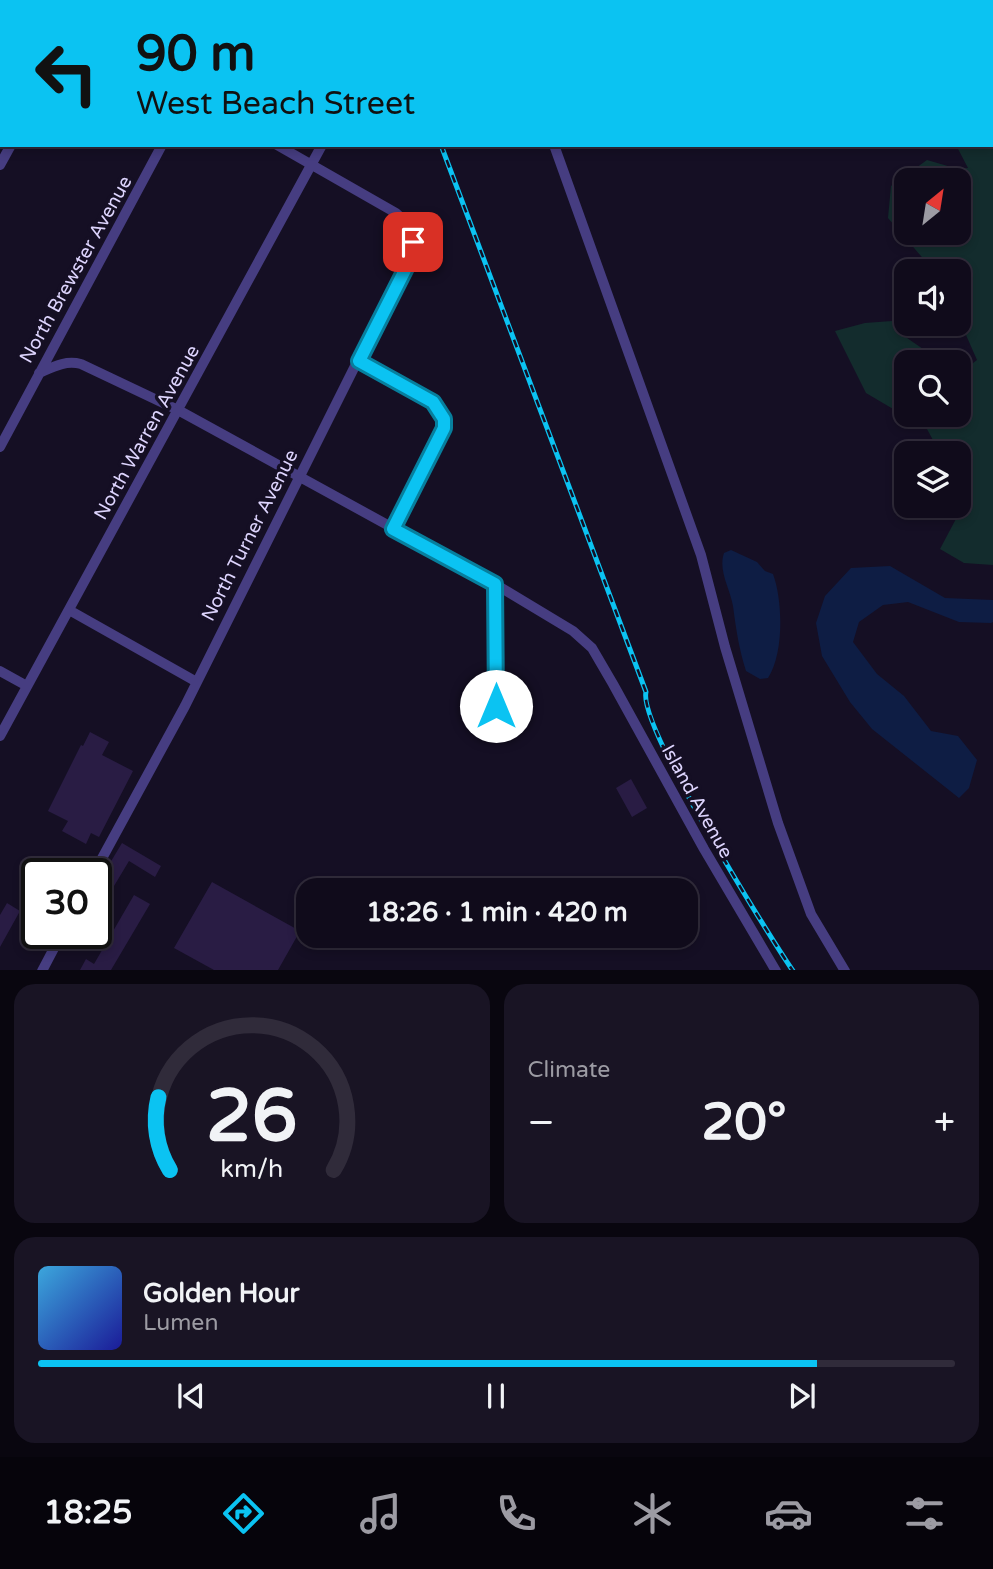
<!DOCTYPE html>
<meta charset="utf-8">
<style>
body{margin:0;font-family:"Varela Round",sans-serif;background:#191424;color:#f1f3f6;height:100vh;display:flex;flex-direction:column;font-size:26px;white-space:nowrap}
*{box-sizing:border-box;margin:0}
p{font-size:23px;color:#9c9ba3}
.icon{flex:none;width:38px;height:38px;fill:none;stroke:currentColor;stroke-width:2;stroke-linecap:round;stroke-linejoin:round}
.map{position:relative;height:970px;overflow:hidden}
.panel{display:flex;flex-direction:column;gap:14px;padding:14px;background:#09060f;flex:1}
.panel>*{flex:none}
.hud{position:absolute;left:0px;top:0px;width:994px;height:147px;box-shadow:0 4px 10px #0003,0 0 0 2px #302b3a;background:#0bc3f2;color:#111;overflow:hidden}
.needle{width:46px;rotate:30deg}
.tools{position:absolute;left:894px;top:168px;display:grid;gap:14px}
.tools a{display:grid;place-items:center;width:77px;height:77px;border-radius:14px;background:#100b1b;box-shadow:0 4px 10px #0003,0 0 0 2px #302b3a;font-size:35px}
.speed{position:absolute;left:21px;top:858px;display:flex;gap:14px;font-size:35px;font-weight:700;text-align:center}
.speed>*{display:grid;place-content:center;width:91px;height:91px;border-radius:50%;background:#100b1b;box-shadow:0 4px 10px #0003,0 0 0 2px #302b3a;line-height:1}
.speed .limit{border:4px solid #111;border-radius:10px;background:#fff;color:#111}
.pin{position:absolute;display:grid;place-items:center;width:60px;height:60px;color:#fff;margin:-30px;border-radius:14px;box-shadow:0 4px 10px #0006}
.me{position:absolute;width:77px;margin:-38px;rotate:0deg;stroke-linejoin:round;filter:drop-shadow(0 0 5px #0008)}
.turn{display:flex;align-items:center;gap:24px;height:147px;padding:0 21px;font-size:32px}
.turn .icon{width:91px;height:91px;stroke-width:2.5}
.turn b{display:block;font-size:49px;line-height:60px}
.big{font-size:52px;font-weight:800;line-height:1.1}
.panel .tile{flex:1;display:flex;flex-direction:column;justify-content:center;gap:10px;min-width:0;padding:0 24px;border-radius:21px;background:#191424}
.panel .dial{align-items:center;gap:0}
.dial svg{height:182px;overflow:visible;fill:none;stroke:#302b3a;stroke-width:7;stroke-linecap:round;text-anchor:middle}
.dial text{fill:#f1f3f6;stroke:none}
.song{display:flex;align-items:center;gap:21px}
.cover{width:84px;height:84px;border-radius:10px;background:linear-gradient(135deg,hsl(200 70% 55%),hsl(240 70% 35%))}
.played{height:7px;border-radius:4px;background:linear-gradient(90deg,#0bc3f2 85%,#302b3a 85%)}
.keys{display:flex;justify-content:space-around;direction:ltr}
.heat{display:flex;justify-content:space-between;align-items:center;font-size:38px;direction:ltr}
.panel .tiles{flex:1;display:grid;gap:14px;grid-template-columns:1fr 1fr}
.tile:last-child{grid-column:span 2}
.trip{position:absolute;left:296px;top:878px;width:402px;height:70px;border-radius:21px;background:#100b1b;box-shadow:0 4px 10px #0003,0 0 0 2px #302b3a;font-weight:800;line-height:70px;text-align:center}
.dock{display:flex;height:112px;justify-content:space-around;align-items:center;background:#06040b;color:#9c9ba3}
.dock .icon{width:49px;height:49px}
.dock .selected{color:#0bc3f2}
.dock b{font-size:32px;color:#f1f3f6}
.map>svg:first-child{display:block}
.green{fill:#132c2d;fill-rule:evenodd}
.water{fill:#0e1d44}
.building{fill:#291c44}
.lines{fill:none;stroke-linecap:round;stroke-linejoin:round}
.minor{stroke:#463d81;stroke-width:10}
.rail-casing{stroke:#0bc3f2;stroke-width:5}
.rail{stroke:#150f24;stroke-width:2.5;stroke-dasharray:8;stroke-linecap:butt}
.route-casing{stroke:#077f9d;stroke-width:18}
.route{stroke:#0bc3f2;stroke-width:12}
.labels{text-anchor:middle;stroke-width:7;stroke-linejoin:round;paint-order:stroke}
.street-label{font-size:19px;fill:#ddd4fd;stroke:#150f24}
</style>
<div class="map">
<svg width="993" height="971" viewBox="0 0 993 971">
<rect width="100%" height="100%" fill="#150f24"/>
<path class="green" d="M992 31 993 32V565L964 563 940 549 957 517 960 483 959 453H940L927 429 866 393 835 331 865 323 892 321 907 338 942 362H906V415H959V374L977 360 959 319V271H934L888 218 891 186 927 160 958 169 968 168 956 145H992ZM906 180H959V233H906Z"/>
<path class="water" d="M731 550 757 562 765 571 773 574C783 601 784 654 768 678L760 679 746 671C739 649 736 629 733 606 730 588 718 571 724 553Z
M890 566 945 598 993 600V622L991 623 959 622 908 602 883 605 859 622 853 642 877 674 904 696 931 731 958 736 977 760 969 788 959 798 872 729 850 702 822 656 816 623 825 596 851 568Z"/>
<path class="building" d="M90 732 109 742 102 755 133 771 99 837 91 833 86 844 62 831 68 821 48 811 81 745 83 746Z
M631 779 647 808 632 817 616 788Z
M122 843 161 866 155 877 129 861 114 886 101 878Z
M212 882 300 931 278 970H214L174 948Z
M134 895 150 904 111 970H80L86 959 94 964Z
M7 903 20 911 0 947V915Z"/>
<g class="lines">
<path class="minor" d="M12 0 15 2
M502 0 503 2
M89 2 90 0
M241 2 242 0
M554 145 701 555 725 647 778 823 811 914 845 971
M0 165 11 145
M359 361 433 402 444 419V428L393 529
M39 373C53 367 65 360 81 364L178 410 495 584 573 631 592 648 613 684 704 849 776 971
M0 447 162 145
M495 584 496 706
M69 610 195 681
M0 671 27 686
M0 736 322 145
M94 873 185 706 412 252C415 234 409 224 396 213L277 145
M42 971 62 933"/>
<defs>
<path id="rail" d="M387 0 388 2
M441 145 646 692C638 725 767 933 793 971"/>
</defs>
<use href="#rail" class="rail-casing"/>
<use href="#rail" class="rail"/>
</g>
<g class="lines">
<defs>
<path id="route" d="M413 242 406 268 359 361 433 402 444 419V428L393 529 495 584 496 706"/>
</defs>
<use href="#route" class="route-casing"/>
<use href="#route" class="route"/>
</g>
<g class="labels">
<g class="street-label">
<text transform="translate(75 269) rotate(-61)" y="7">North Brewster Avenue</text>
<text transform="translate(146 432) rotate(-61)" y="7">North Warren Avenue</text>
<text transform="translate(249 535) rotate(-63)" y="7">North Turner Avenue</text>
<text transform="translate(698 801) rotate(61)" y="7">Island Avenue</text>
</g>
</g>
</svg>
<div class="tools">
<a><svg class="needle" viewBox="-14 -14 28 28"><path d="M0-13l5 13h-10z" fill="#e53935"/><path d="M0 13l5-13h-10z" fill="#9c9ba3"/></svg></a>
<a><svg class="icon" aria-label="sound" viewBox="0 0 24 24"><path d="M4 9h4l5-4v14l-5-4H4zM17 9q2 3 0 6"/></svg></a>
<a><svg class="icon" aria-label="search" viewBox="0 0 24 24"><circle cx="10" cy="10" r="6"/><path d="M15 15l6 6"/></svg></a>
<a><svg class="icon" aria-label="layers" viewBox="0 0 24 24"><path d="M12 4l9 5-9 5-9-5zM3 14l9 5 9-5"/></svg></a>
</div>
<div class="speed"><div class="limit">30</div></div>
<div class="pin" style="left:413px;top:242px;background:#d93025"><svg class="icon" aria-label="arrive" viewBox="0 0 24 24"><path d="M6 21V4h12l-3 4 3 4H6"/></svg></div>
<svg class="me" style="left:496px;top:706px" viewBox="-20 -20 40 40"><circle r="19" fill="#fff"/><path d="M0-13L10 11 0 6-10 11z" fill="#0bc3f2"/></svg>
<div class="trip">18:26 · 1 min · 420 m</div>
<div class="hud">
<div class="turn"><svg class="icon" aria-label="left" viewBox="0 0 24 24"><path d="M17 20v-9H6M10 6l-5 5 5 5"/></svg><div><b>90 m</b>West Beach Street</div></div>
</div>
</div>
<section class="panel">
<div class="tiles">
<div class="tile dial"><svg viewBox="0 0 100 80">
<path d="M14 69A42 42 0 1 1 86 69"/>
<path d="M14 69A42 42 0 0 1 9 37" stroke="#0bc3f2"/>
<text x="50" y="56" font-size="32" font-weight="700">26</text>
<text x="50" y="72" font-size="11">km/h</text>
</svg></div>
<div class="tile"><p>Climate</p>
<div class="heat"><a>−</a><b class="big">20°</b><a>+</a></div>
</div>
<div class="tile">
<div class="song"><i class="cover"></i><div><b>Golden Hour</b><p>Lumen</p></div></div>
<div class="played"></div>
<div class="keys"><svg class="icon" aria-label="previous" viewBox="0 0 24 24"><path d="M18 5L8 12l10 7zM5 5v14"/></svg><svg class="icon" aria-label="pause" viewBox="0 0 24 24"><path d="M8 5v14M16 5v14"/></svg><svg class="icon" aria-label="next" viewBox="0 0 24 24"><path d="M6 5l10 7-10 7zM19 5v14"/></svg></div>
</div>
</div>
</section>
<nav class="dock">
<b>18:25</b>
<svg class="icon selected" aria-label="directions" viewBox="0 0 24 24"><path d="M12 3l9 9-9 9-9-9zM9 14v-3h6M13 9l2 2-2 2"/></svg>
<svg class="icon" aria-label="music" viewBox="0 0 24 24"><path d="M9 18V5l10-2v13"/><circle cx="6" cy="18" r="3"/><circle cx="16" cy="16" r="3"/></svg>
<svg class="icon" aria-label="phone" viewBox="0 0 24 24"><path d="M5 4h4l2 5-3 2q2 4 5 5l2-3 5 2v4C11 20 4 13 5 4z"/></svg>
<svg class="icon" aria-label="climate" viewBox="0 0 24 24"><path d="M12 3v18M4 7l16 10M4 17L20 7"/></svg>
<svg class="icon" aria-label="car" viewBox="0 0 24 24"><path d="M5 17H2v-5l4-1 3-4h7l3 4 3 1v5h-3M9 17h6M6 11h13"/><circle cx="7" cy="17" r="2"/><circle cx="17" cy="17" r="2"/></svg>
<svg class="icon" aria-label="filters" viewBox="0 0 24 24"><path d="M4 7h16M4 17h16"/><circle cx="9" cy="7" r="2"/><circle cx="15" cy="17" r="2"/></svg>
</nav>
